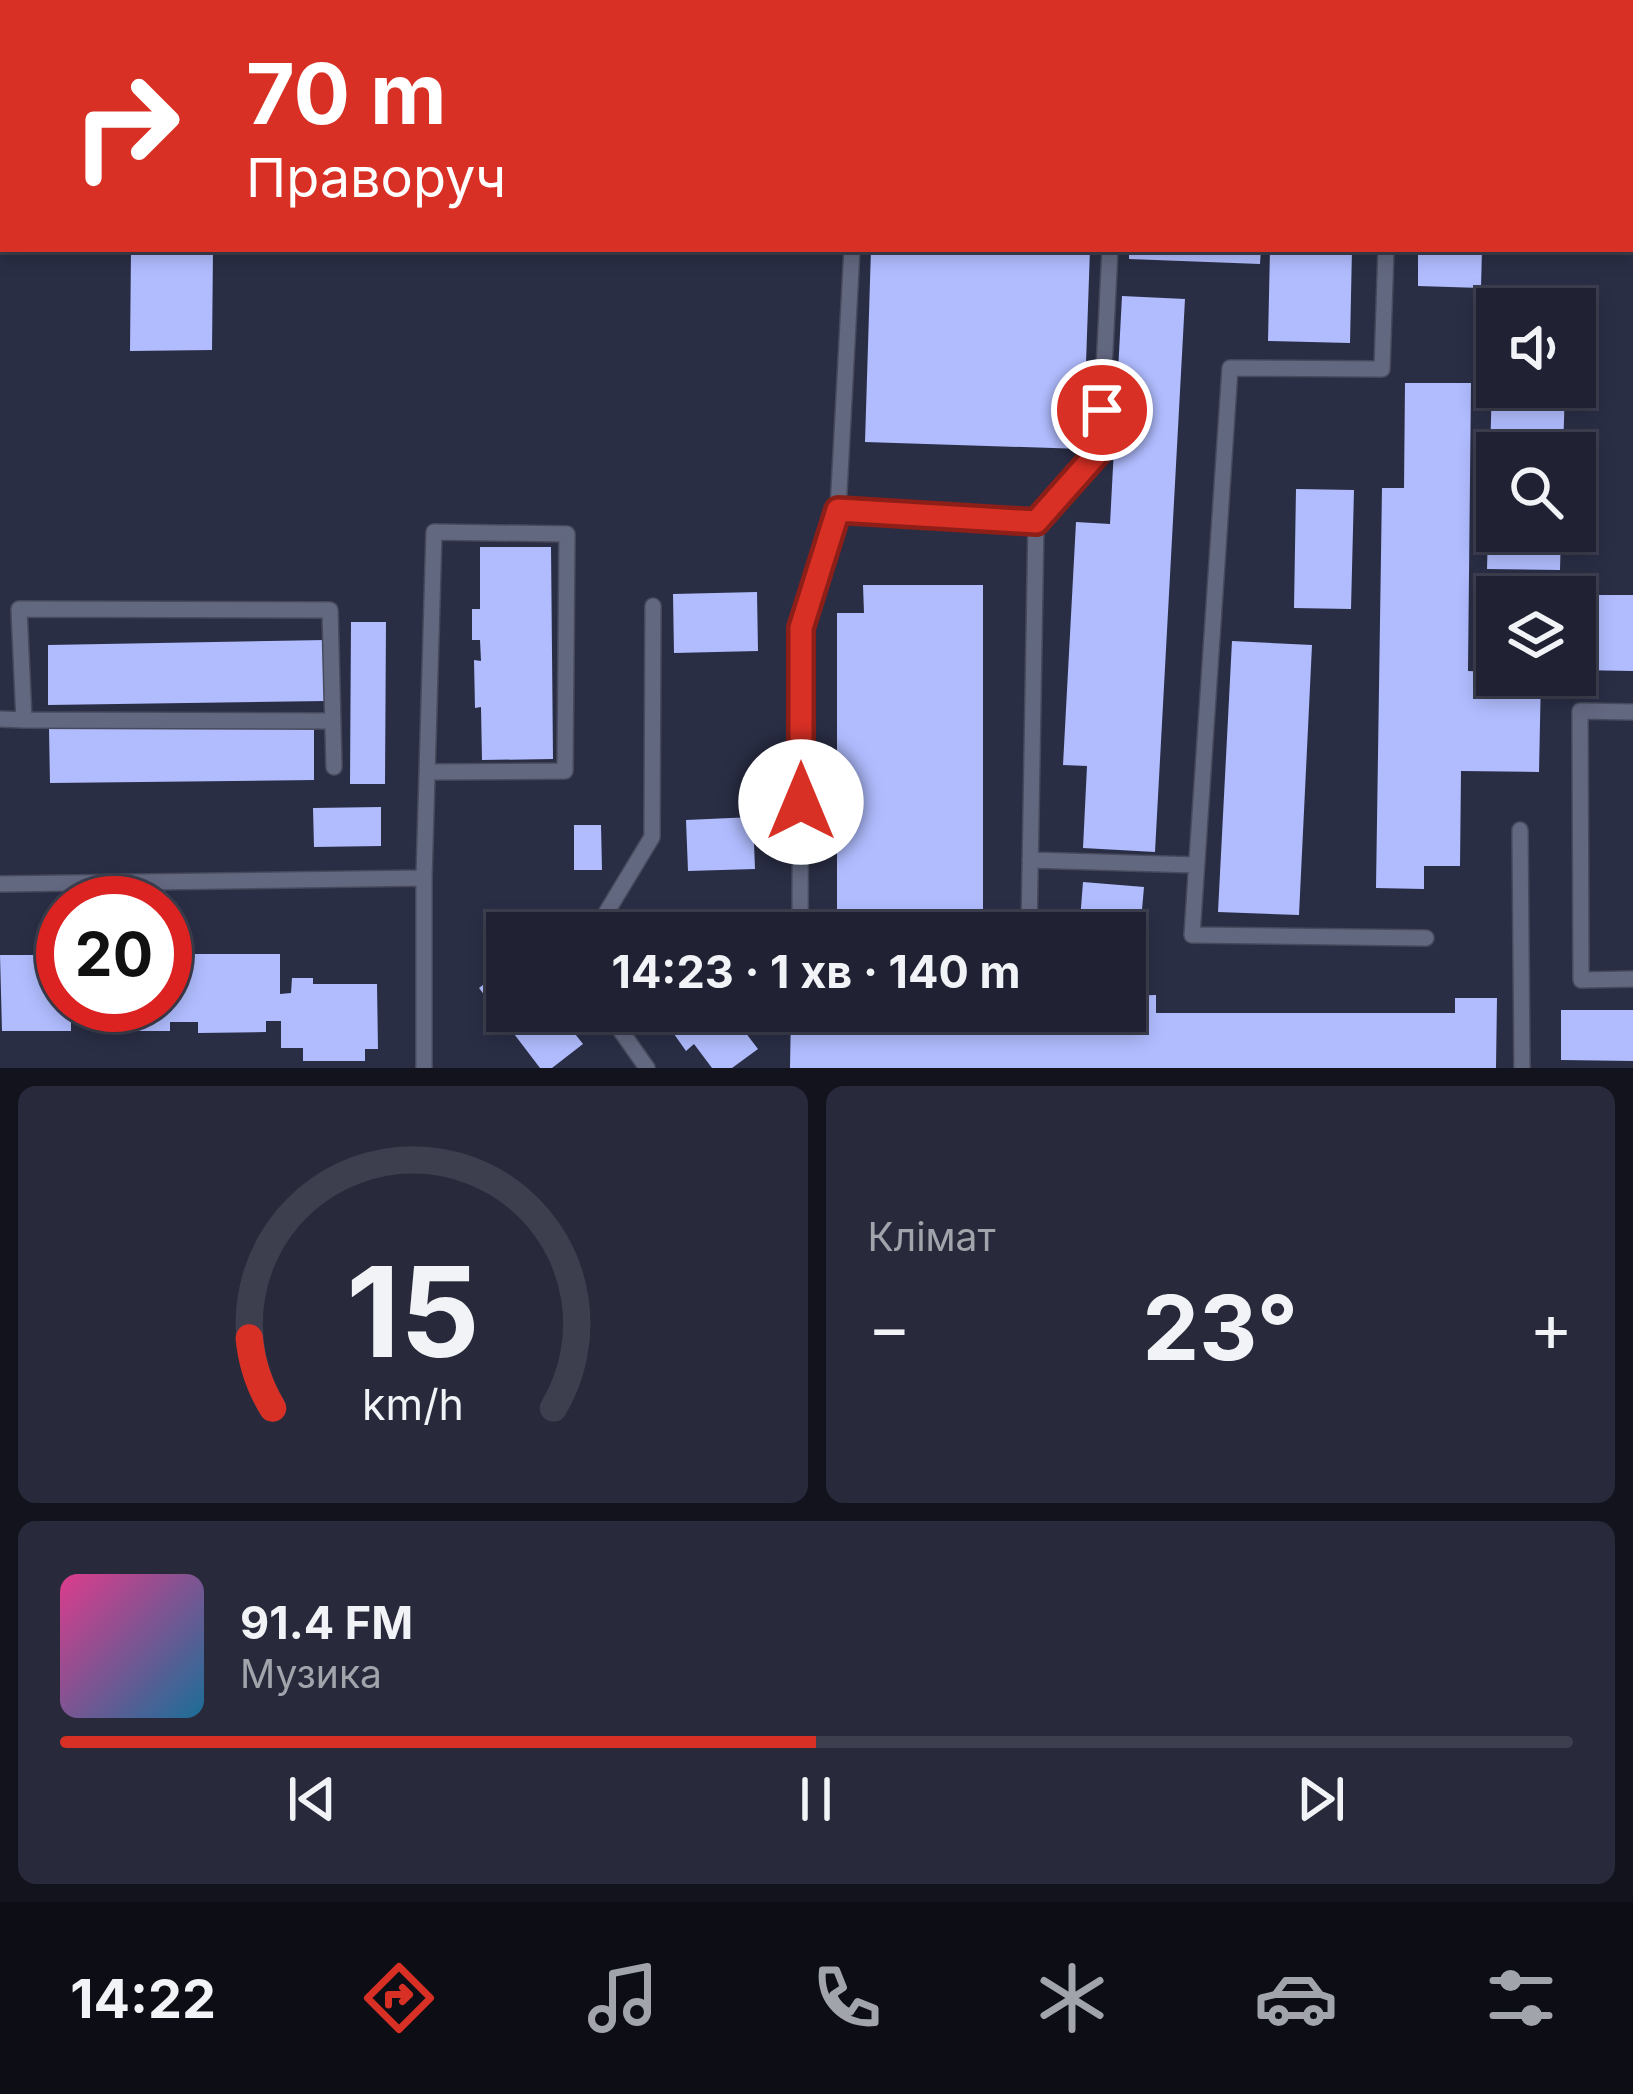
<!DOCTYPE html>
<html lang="uk">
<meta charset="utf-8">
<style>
body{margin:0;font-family:Inter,sans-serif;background:#282a3c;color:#f1f3f6;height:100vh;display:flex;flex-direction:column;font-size:45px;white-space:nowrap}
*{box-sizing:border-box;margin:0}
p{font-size:39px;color:#a2a4ac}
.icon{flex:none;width:66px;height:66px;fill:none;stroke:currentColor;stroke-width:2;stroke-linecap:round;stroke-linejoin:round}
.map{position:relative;height:1068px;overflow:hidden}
.panel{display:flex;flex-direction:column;gap:18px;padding:18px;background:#12131d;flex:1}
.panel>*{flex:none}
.guide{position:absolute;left:0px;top:0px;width:1635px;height:252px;box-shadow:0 6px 18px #0003,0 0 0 3px #3d3f4f;background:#d93025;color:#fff;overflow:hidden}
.tools{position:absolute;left:1476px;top:288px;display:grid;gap:24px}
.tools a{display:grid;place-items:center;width:120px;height:120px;border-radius:0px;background:#202234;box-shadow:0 6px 18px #0003,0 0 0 3px #3d3f4f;font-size:60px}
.speed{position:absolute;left:36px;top:876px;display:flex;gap:24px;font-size:60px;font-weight:700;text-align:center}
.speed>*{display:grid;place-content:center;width:156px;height:156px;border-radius:50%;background:#202234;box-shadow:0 6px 18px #0003,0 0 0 3px #3d3f4f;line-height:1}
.speed .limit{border:18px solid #d22;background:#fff;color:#111}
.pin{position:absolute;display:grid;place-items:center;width:102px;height:102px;color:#fff;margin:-51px;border:6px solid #fff;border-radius:50%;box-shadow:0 3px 12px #0007}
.me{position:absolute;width:132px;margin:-66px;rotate:0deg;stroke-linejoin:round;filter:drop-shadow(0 0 9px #0008)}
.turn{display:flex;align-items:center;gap:42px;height:252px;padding:0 48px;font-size:54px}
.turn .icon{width:156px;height:156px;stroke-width:2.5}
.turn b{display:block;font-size:84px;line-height:102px}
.big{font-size:90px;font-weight:700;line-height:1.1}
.panel .card{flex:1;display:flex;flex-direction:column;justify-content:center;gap:18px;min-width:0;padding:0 42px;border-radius:18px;background:#282a3c}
.panel .dial{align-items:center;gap:0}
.dial svg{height:312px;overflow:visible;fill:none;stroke:#3d3f4f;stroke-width:7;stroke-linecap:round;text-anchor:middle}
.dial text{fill:#f1f3f6;stroke:none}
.song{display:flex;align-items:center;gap:36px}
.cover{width:144px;height:144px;border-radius:18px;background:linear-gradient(135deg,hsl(330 70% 55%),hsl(200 70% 35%))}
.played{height:12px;border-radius:6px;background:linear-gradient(90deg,#d93025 50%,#3d3f4f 50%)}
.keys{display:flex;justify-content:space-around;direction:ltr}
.heat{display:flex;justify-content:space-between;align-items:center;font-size:66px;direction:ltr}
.panel .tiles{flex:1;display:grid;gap:18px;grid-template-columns:1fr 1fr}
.card:last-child{grid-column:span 2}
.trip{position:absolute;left:486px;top:912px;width:660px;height:120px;border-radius:0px;background:#202234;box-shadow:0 6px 18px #0003,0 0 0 3px #3d3f4f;font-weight:700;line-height:120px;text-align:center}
.dock{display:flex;height:192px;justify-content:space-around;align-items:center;background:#0d0e15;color:#a2a4ac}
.dock .icon{width:84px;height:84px}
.dock .selected{color:#d93025}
.dock b{font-size:54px;color:#f1f3f6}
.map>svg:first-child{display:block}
.building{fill:#b0bcfe}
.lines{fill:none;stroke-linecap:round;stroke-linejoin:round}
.lane-casing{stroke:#474a5c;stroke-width:18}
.lane{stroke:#636881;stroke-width:15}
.route-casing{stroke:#8d1f18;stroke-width:30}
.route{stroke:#d93025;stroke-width:21}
</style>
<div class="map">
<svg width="1633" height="1068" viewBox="0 0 1633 1068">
<rect width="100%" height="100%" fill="#2a2e45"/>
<path class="building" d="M131 249H213L212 350 130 351Z
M871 249H1090L1083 449 865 442Z
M1129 249H1261L1260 264 1129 259Z
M1270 249H1352L1350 343 1268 341Z
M1418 249H1482L1481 288 1418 286Z
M1122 296 1185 299 1155 852 1083 848 1087 766 1063 765 1076 522 1110 524Z
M1494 302 1567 304V309H1494Z
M1493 344H1497V387H1565L1563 453H1497V531H1561L1560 570 1487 569Z
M1405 383H1471L1468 671 1541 675 1539 772 1461 771 1460 866H1424V889L1376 888 1382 488H1404Z
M1296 489 1354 490 1351 609 1294 608Z
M480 547H551L553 759 482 760 481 707 475 708 474 660 481 661 480 640H472V609H480Z
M863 585H983V915L837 916V613H864Z
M757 592 758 651 674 653 673 594Z
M1575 595H1633V671L1575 670Z
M351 622H386L385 784H350Z
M326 640V701L48 705V645Z
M1232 641 1312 645 1299 915 1218 912Z
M314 726V780L50 783 49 729Z
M381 807V846L314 847 313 808Z
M753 817 755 869 688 871 686 820Z
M574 825H601L602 870H574Z
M1083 882 1144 887 1138 955 1125 954V933H1079Z
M165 954H280V994L291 993 292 978H313V984H377L378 1049H365V1061H303V1048H281V1021H266V1032L198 1033V1022H170V1031H102L103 1021H71V1031H2L0 955H63V1005H165Z
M507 966V1011H557L583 1044 552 1068H540L479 988Z
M1156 995V1013H1455V998H1497L1496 1068H790L791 1011H1125V996Z
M1561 1010H1633V1061L1561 1060Z
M668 1011H729L758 1049 732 1068H712L694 1044 686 1051 674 1034 681 1028Z"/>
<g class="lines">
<defs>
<path id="lane" d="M866 3V0
M1114 3V0
M1537 3 1538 0
M1632 118H1633
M1386 249 1382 369 1230 368 1192 935 1426 938
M838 510 1036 522 1029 933
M1036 522 1100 450 1110 249
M1633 712 1580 711 1581 980 1633 979
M0 719 24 720 19 609 330 610 334 767
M24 720 332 721
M1520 830 1522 1068
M1030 860 1196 865
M424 878 434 532 567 534 565 771 428 772
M0 884 424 878V1068
M594 933 652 837 653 606
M800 933 801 628 838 510 852 249
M607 1011 647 1068"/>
</defs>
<use href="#lane" class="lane-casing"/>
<use href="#lane" class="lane"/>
</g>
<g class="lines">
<defs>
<path id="route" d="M801 802V628L838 510 1036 522 1100 450 1102 410"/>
</defs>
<use href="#route" class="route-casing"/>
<use href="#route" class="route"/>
</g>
</svg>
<div class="tools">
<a><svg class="icon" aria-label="sound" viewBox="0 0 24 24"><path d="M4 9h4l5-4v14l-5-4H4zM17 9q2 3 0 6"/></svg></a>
<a><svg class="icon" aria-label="search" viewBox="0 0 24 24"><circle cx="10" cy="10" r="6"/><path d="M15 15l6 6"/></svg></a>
<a><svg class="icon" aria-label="layers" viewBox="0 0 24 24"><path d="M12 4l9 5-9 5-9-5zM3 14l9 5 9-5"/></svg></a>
</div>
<div class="speed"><div class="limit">20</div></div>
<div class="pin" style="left:1102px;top:410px;background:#d93025"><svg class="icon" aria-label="arrive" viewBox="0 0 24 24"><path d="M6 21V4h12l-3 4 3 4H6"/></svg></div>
<svg class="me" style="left:801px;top:802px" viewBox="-20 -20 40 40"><circle r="19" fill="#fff"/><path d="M0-13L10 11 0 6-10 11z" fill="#d93025"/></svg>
<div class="trip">14:23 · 1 хв · 140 m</div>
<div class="guide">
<div class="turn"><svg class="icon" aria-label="right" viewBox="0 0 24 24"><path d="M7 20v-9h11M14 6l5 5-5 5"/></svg><div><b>70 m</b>Праворуч</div></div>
</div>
</div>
<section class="panel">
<div class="tiles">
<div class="card dial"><svg viewBox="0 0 100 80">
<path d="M14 69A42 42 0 1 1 86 69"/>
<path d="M14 69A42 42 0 0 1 8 51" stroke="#d93025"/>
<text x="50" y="56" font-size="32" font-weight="700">15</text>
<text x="50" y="72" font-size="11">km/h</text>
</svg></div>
<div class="card"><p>Клімат</p>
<div class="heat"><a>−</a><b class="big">23°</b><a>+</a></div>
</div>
<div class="card">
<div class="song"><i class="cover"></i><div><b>91.4 FM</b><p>Музика</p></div></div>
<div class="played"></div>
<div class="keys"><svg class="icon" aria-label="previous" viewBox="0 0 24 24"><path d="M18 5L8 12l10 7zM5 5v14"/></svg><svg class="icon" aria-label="pause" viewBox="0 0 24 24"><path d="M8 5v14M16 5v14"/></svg><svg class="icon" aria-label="next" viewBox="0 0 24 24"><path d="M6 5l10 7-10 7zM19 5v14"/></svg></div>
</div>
</div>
</section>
<nav class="dock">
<b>14:22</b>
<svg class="icon selected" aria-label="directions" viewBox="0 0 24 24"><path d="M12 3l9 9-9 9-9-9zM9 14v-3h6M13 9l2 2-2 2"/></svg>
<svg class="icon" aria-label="music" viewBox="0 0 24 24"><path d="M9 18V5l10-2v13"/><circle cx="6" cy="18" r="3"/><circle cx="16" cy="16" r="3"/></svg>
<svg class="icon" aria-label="phone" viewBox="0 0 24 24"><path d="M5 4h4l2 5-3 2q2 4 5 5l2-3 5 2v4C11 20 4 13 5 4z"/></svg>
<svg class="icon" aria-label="climate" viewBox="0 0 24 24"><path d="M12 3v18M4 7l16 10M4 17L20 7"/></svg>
<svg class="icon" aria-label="car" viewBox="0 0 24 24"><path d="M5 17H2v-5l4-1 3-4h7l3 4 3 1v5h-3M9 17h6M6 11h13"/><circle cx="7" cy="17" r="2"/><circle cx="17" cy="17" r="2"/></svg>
<svg class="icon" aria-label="filters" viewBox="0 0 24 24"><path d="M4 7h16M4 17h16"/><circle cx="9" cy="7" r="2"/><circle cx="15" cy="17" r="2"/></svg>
</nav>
